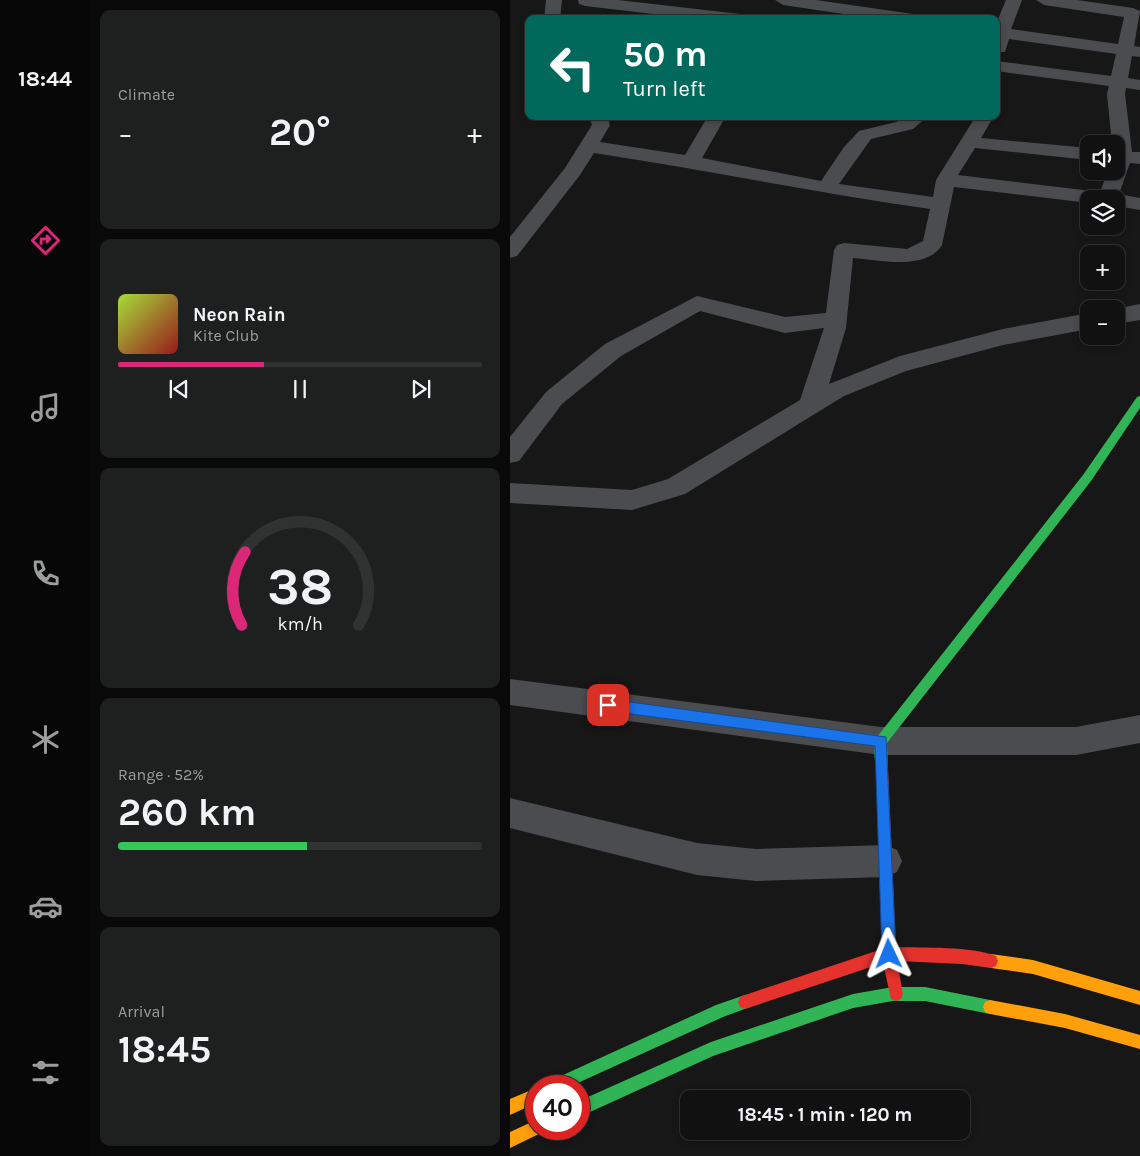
<!DOCTYPE html>
<meta charset="utf-8">
<style>
body{margin:0;font-family:Karla,sans-serif;background:#1e1f1f;color:#f1f3f6;height:100vh;display:flex;flex-direction:column;font-size:19px;white-space:nowrap}
*{box-sizing:border-box;margin:0}
p{font-size:16px;color:#9c9d9f}
.icon{flex:none;width:28px;height:28px;fill:none;stroke:currentColor;stroke-width:2;stroke-linecap:round;stroke-linejoin:round}
.map{position:relative;flex:1;overflow:hidden}
.side{display:flex;flex-direction:column;gap:10px;padding:10px;background:#090909;width:420px}
.side>*{flex:none}
.hud{position:absolute;left:15px;top:15px;width:475px;height:105px;border-radius:10px;box-shadow:0 2px 8px #0003,0 0 0 1px #303131;background:#00695c;color:#fff;overflow:hidden}
.fabs{position:absolute;left:570px;top:135px;display:grid;gap:10px}
.fabs a{display:grid;place-items:center;width:45px;height:45px;border-radius:10px;background:#111;box-shadow:0 2px 8px #0003,0 0 0 1px #303131;font-size:25px}
.speed{position:absolute;left:15px;top:1075px;display:flex;gap:10px;font-size:25px;font-weight:700;text-align:center}
.speed>*{display:grid;place-content:center;width:65px;height:65px;border-radius:50%;background:#111;box-shadow:0 2px 8px #0003,0 0 0 1px #303131;line-height:1}
.speed .limit{border:8px solid #d22;background:#fff;color:#111}
.pin{position:absolute;display:grid;place-items:center;width:42px;height:42px;color:#fff;margin:-21px;border-radius:10px;box-shadow:0 2px 8px #0006}
.me{position:absolute;width:55px;margin:-28px;rotate:358deg;stroke-linejoin:round;filter:drop-shadow(0 0 4px #0008)}
.turn{display:flex;align-items:center;gap:18px;height:105px;padding:0 15px;font-size:22px}
.turn .icon{width:65px;height:65px;stroke-width:2.5}
.turn b{display:block;font-size:35px;line-height:42px}
.big{font-size:38px;font-weight:700;line-height:1.1}
.side .card{flex:1;display:flex;flex-direction:column;justify-content:center;gap:8px;min-width:0;padding:0 18px;border-radius:10px;background:#1e1f1f}
.side .dial{align-items:center;gap:0}
.dial svg{height:130px;overflow:visible;fill:none;stroke:#303131;stroke-width:7;stroke-linecap:round;text-anchor:middle}
.dial text{fill:#f1f3f6;stroke:none}
.song{display:flex;align-items:center;gap:15px}
.cover{width:60px;height:60px;border-radius:8px;background:linear-gradient(135deg,hsl(80 70% 55%),hsl(0 70% 35%))}
.played{height:5px;border-radius:2px;background:linear-gradient(90deg,#db2777 40%,#303131 40%)}
.keys{display:flex;justify-content:space-around;direction:ltr}
.heat{display:flex;justify-content:space-between;align-items:center;font-size:28px;direction:ltr}
.charge{height:8px;border-radius:4px;background:linear-gradient(90deg,#34c759 52%,#303131 0)}
.trip{position:absolute;left:170px;top:1090px;width:290px;height:50px;border-radius:10px;background:#111;box-shadow:0 2px 8px #0003,0 0 0 1px #303131;font-weight:700;line-height:50px;text-align:center}
main{display:flex;flex:1;min-height:0}
.tabs{display:flex;flex-direction:column;width:90px;justify-content:space-around;align-items:center;background:#070707;color:#9c9d9f}
.tabs .icon{width:35px;height:35px}
.tabs .selected{color:#db2777}
.tabs b{font-size:22px;color:#f1f3f6}
.map>svg:first-child{display:block}
.lines{fill:none;stroke-linecap:round;stroke-linejoin:round}
.street{fill:#4b4c50;fill-rule:evenodd}
.fast{fill:#30b455;fill-rule:evenodd}
.slow{fill:#ff9f0a;fill-rule:evenodd}
.jam{fill:#e5322d;fill-rule:evenodd}
.route{fill:#1a73e8;stroke:#114b97}
</style>
<main>
<nav class="tabs">
<b>18:44</b>
<svg class="icon selected" aria-label="directions" viewBox="0 0 24 24"><path d="M12 3l9 9-9 9-9-9zM9 14v-3h6M13 9l2 2-2 2"/></svg>
<svg class="icon" aria-label="music" viewBox="0 0 24 24"><path d="M9 18V5l10-2v13"/><circle cx="6" cy="18" r="3"/><circle cx="16" cy="16" r="3"/></svg>
<svg class="icon" aria-label="phone" viewBox="0 0 24 24"><path d="M5 4h4l2 5-3 2q2 4 5 5l2-3 5 2v4C11 20 4 13 5 4z"/></svg>
<svg class="icon" aria-label="climate" viewBox="0 0 24 24"><path d="M12 3v18M4 7l16 10M4 17L20 7"/></svg>
<svg class="icon" aria-label="car" viewBox="0 0 24 24"><path d="M5 17H2v-5l4-1 3-4h7l3 4 3 1v5h-3M9 17h6M6 11h13"/><circle cx="7" cy="17" r="2"/><circle cx="17" cy="17" r="2"/></svg>
<svg class="icon" aria-label="filters" viewBox="0 0 24 24"><path d="M4 7h16M4 17h16"/><circle cx="9" cy="7" r="2"/><circle cx="15" cy="17" r="2"/></svg>
</nav>
<section class="side">
<div class="card"><p>Climate</p>
<div class="heat"><a>−</a><b class="big">20°</b><a>+</a></div>
</div>
<div class="card">
<div class="song"><i class="cover"></i><div><b>Neon Rain</b><p>Kite Club</p></div></div>
<div class="played"></div>
<div class="keys"><svg class="icon" aria-label="previous" viewBox="0 0 24 24"><path d="M18 5L8 12l10 7zM5 5v14"/></svg><svg class="icon" aria-label="pause" viewBox="0 0 24 24"><path d="M8 5v14M16 5v14"/></svg><svg class="icon" aria-label="next" viewBox="0 0 24 24"><path d="M6 5l10 7-10 7zM19 5v14"/></svg></div>
</div>
<div class="card dial"><svg viewBox="0 0 100 80">
<path d="M14 69A42 42 0 1 1 86 69"/>
<path d="M14 69A42 42 0 0 1 16 24" stroke="#db2777"/>
<text x="50" y="56" font-size="32" font-weight="700">38</text>
<text x="50" y="72" font-size="11">km/h</text>
</svg></div>
<div class="card"><p>Range · 52%</p><b class="big">260 km</b><div class="charge"></div></div>
<div class="card"><p>Arrival</p><b class="big">18:45</b></div>
</section>
<div class="map">
<svg width="630" height="1156" viewBox="0 0 630 1156">
<rect width="100%" height="100%" fill="#171717"/>
<g class="lines">
<path class="street" d="M36 0H52L50 19H34Z
M68 0H108L230 14 238 19H186L75 6 69 4Z
M265 0H306L403 14 411 19H368L273 5Z
M496 0H512L501 29 608 44 614 17 534 5 526 0H567L623 8 630 11 624 46 630 47V57L622 56 618 78 630 80V90L616 88 615 94 622 152H630V164L620 163 609 194 630 198V210L606 206V199H579V203L444 187 432 245C416 271 369 260 343 258L336 328 319 384 390 356 493 329 579 313V329L493 345 396 371 334 396 175 494 122 510 0 503V483L122 490 158 479 290 400 314 328 275 333 190 311 111 356 52 404 9 461 0 463V437L36 392 95 344 187 296 275 317 316 313 324 250 327 245 334 243 397 249 413 241 420 209C307 193 196 170 84 153L70 175 7 256 0 258V237L55 168 82 125 79 116H97L100 125 90 142 175 155 198 116H216L192 158 311 181 334 147 349 131 386 122 398 116H418L403 129 361 139 329 184 423 197 426 180 466 116H484L471 138 579 148V160L465 148 448 175 590 192 598 171H606V144H602L597 94 599 86 486 71V61L601 76 606 54 499 39 495 52H486V24Z
M630 304V320L606 324 605 309Z
M0 679 371 727H566L630 715V743L566 755H371L0 705Z
M0 798 187 843 246 849 376 845 387 850 392 861 387 872 376 877 246 881 187 875 0 828Z"/>
<path class="fast" d="M630 396V408L581 481 377 743 378 768 376 772 372 774 368 772C364 764 363 746 367 737L573 475 627 397Z
M383 987H415L480 1000 485 1002 487 1007 485 1012 480 1014 415 1001H383L343 1008 203 1056 69 1117V1101L201 1042 343 994Z
M235 995 240 997 242 1002 240 1007 213 1017 61 1086H38L40 1081 206 1005Z"/>
<path class="slow" d="M481 954 523 960 630 991V1005L523 974 481 968 476 966 474 961 476 956Z
M480 1000 555 1014 630 1035V1049L555 1028 480 1014 475 1012 473 1007 475 1002Z
M26 1088V1103L0 1115V1099Z
M26 1120V1129H33L31 1133 0 1148V1132Z"/>
<path class="jam" d="M372 762 376 764 378 768 386 947C414 948 461 946 486 956L488 961 486 966 481 968 452 964 387 961 393 994 391 999 386 1001 381 999 373 963 235 1009 230 1007 228 1002 230 997 235 995 372 949 366 768 368 764Z"/>
</g>
<path class="route" d="M98 699 376 737 386 954 384 959 379 961 374 959 372 954 365 746 98 711 92 705Z"/>
</svg>
<div class="fabs">
<a><svg class="icon" aria-label="sound" viewBox="0 0 24 24"><path d="M4 9h4l5-4v14l-5-4H4zM17 9q2 3 0 6"/></svg></a>
<a><svg class="icon" aria-label="layers" viewBox="0 0 24 24"><path d="M12 4l9 5-9 5-9-5zM3 14l9 5 9-5"/></svg></a>
<a>+</a>
<a>−</a>
</div>
<div class="speed"><div class="limit">40</div></div>
<div class="pin" style="left:98px;top:705px;background:#d93025"><svg class="icon" aria-label="arrive" viewBox="0 0 24 24"><path d="M6 21V4h12l-3 4 3 4H6"/></svg></div>
<svg class="me" style="left:379px;top:954px" viewBox="-20 -20 40 40"><path d="M0-17L14 15 0 8-14 15z" fill="#1a73e8" stroke="#fff" stroke-width="4"/></svg>
<div class="trip">18:45 · 1 min · 120 m</div>
<div class="hud">
<div class="turn"><svg class="icon" aria-label="left" viewBox="0 0 24 24"><path d="M17 20v-9H6M10 6l-5 5 5 5"/></svg><div><b>50 m</b>Turn left</div></div>
</div>
</div>
</main>
